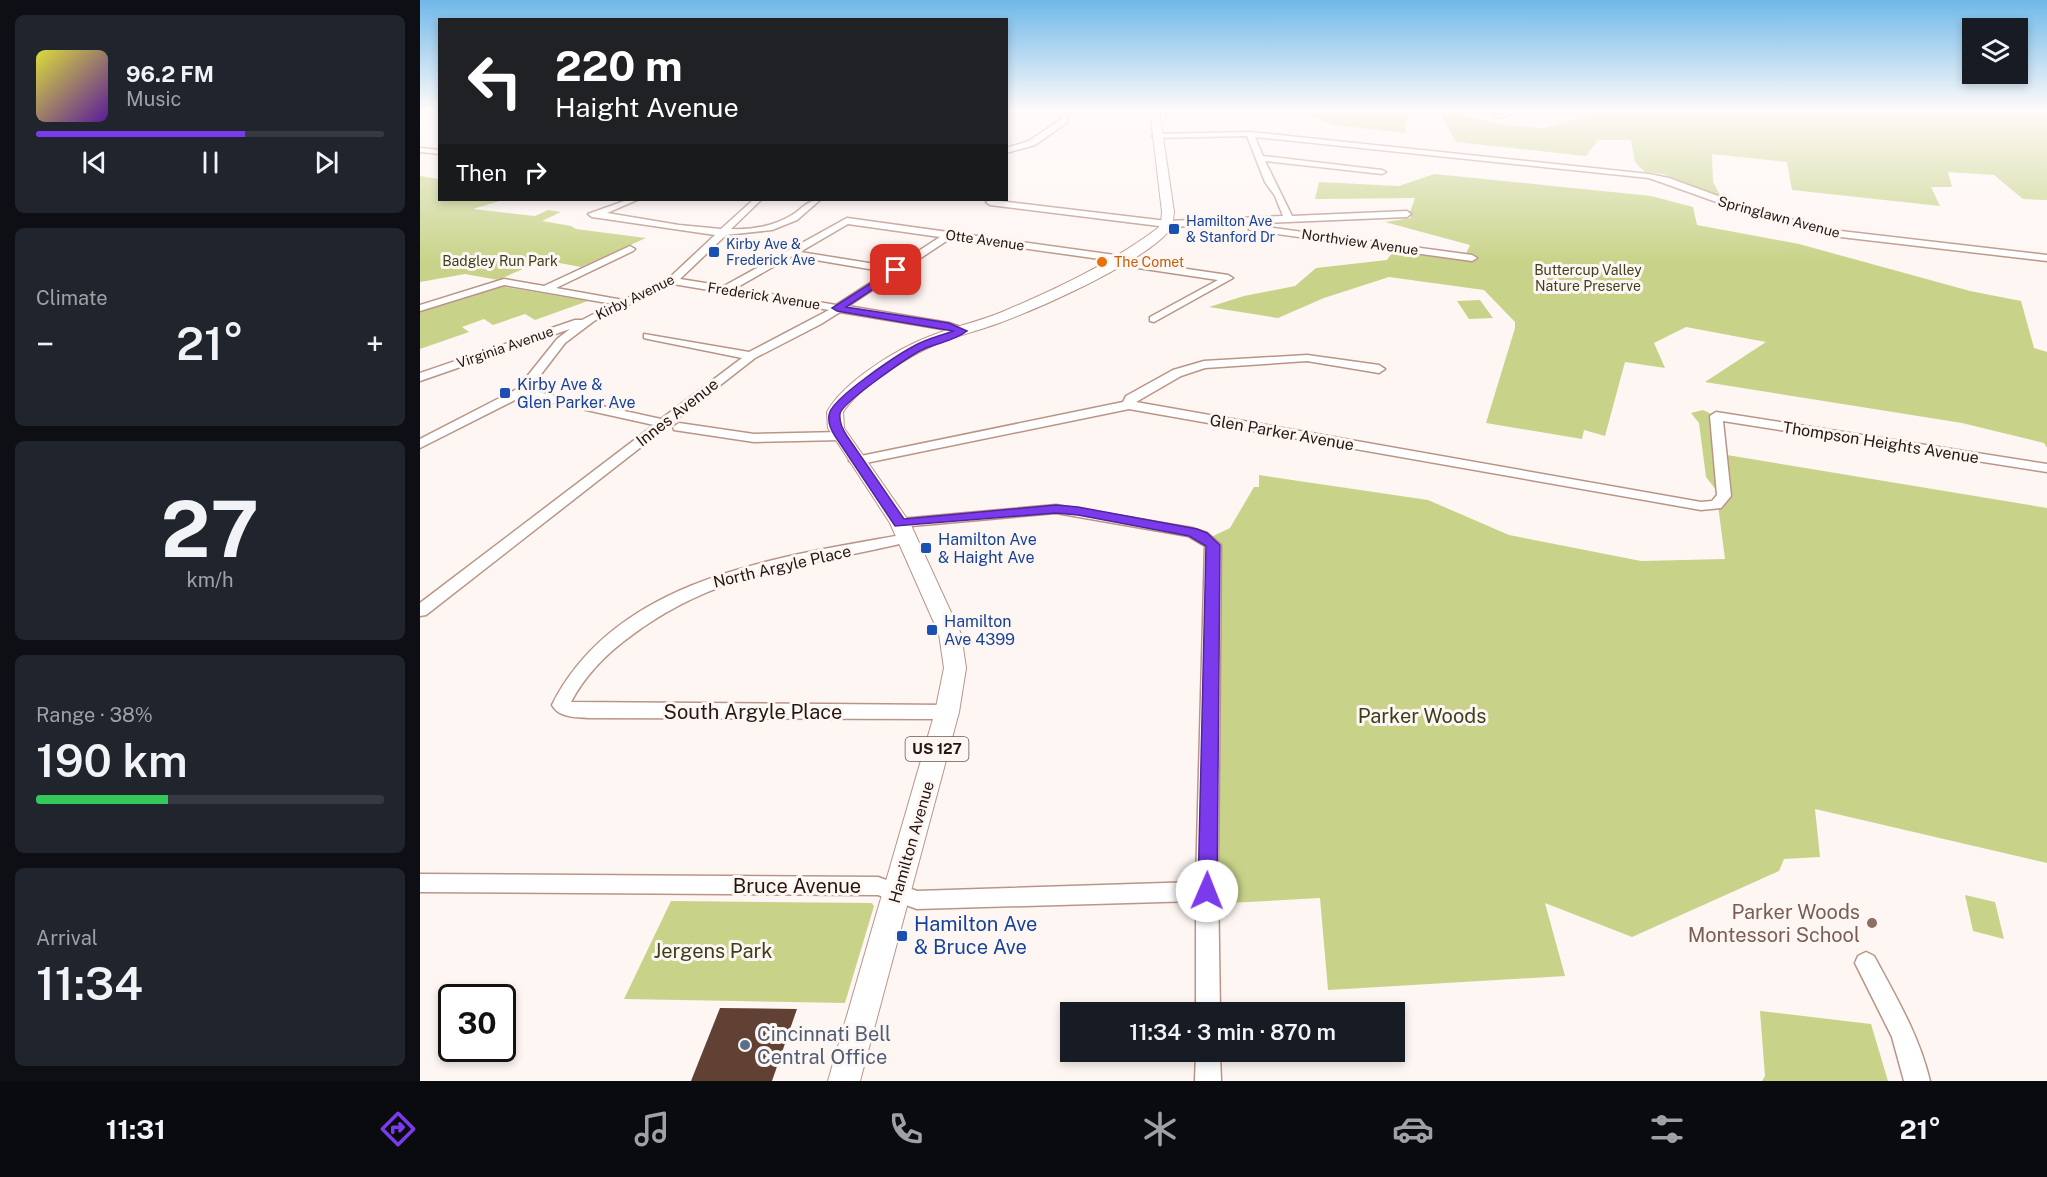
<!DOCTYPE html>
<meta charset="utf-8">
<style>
body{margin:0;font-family:"Public Sans",sans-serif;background:#20242c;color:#f1f3f6;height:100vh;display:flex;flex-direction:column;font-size:22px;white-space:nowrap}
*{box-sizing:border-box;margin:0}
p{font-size:20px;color:#9ea1a6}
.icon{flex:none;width:33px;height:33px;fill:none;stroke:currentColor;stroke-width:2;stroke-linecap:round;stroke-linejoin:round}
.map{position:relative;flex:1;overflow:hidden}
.drawer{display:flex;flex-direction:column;gap:15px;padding:15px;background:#0d0f14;width:420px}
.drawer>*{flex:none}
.guide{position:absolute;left:18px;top:18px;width:570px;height:183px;border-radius:0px;box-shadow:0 3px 9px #0003;background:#202124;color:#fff;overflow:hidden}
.controls{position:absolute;left:1542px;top:18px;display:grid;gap:12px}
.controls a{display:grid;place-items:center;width:66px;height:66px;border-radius:0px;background:#171b24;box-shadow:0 3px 9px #0003;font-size:30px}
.speed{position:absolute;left:18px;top:984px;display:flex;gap:12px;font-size:30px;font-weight:700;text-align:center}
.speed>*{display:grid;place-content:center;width:78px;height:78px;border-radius:50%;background:#171b24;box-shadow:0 3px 9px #0003;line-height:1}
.speed .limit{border:3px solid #111;border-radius:9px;background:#fff;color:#111}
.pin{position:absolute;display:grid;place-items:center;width:51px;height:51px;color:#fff;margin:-26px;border-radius:12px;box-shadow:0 3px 9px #0006}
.me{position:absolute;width:66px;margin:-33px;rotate:1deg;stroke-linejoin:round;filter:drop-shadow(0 0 4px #0008)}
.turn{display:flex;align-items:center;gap:21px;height:126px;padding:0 18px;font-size:27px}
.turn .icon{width:78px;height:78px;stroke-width:2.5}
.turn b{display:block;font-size:42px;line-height:51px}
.then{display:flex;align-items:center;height:57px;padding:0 18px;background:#0003;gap:12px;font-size:22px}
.big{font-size:45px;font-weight:600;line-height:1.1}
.drawer .tile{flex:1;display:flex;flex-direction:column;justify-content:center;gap:9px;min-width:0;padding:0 21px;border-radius:9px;background:#20242c}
.drawer .dial{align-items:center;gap:0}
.dial b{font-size:78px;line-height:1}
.song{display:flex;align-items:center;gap:18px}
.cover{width:72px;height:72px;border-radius:9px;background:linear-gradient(135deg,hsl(60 70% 55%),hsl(270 70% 35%))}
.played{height:6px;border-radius:3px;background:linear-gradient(90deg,#7c3aed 60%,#363941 60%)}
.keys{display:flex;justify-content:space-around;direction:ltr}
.heat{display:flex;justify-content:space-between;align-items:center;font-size:33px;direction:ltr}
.charge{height:9px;border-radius:4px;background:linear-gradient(90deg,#34c759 38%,#363941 0)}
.trip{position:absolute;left:640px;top:1002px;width:345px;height:60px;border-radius:0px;background:#171b24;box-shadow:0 3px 9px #0003;font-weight:600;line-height:60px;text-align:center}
.tab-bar{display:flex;height:96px;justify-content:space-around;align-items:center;background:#090b0e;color:#9ea1a6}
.tab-bar .icon{width:42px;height:42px}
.tab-bar .active{color:#7c3aed}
.tab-bar b{font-size:27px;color:#f1f3f6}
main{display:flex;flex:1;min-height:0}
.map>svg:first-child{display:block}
.green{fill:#c8d389}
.building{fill:#624135}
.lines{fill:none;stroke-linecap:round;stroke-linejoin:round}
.minor-casing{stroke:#ba9587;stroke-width:3}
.major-casing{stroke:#ba9587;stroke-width:2}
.minor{fill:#fff;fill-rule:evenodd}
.major{fill:#fff;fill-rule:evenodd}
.route{fill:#7c3aed;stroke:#51269a;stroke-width:1.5}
.transit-dot{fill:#1a4fb4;stroke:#fef6f3;stroke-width:2}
.food-dot{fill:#e8710a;stroke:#fef6f3;stroke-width:2}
.education-dot{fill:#8d6e63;stroke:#fef6f3;stroke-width:2}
.service-dot{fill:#5c6f8a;stroke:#fef6f3;stroke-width:2}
.labels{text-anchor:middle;stroke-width:6;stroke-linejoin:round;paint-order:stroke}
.far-street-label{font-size:14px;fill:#241611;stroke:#fef6f3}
.far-transit-label{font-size:14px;fill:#164399;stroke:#fef6f3;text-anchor:start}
.far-park-label{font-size:14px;fill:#3b401b;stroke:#fef6f3}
.far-food-label{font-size:14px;fill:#c56008;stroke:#fef6f3;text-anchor:start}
.shield{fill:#fef6f3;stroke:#655955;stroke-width:1.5}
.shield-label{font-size:15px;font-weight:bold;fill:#241611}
.transit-label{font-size:16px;fill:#164399;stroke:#fef6f3;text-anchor:start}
.street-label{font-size:16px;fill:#241611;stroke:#fef6f3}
.near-street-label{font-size:20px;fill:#241611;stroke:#fef6f3}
.near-park-label{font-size:20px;fill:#3b401b;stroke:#fef6f3}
.near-education-label{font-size:20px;fill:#785e54;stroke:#fef6f3;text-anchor:end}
.near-transit-label{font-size:20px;fill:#164399;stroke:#fef6f3;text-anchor:start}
.near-service-label{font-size:20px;fill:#4e5e75;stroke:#fef6f3;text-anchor:start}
</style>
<main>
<section class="drawer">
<div class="tile">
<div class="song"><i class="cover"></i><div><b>96.2 FM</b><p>Music</p></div></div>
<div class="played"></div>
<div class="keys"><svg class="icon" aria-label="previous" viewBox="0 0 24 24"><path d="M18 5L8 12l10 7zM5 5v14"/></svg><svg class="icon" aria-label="pause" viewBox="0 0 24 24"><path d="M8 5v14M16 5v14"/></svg><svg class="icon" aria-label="next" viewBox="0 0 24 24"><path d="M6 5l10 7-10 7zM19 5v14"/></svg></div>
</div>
<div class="tile"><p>Climate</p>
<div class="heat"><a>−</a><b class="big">21°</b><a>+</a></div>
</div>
<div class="tile dial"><b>27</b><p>km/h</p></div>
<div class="tile"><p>Range · 38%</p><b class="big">190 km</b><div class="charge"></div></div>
<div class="tile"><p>Arrival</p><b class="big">11:34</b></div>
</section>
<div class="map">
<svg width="1627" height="1081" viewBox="0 0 1627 1081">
<rect width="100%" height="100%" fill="#fef6f3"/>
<path class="green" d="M875 110H1042L1041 115 1087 125 1124 128 1174 113 1171 110H1627V200L1603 199 1574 175 1528 172 1532 187H1511L1520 206 1372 190 1367 162 1292 154 1293 182 1304 202 1243 174 1225 172 1215 162 1211 140H1178L1166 156 1036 142 1020 114 988 112 985 133 913 125Z
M1014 174 1231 196 1273 207 1277 225 1379 244 1550 291 1601 301 1614 348 1627 352V448L1624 443 1542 423 1285 382 1346 342 1266 327 1234 343 1245 368 1205 362 1185 436 1164 430 1162 439 1066 423 1095 328V322L1064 290 969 277 904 298 858 318 789 307 824 296 875 286 896 268 967 260 974 250 1044 258 1050 245 965 222 991 218 990 212 995 198 895 199 899 182 979 186Z
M0 176 19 179 20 200H83L53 209 115 216 128 210 141 212 122 221 151 226 156 229 226 238 161 267 123 260 78 280 45 274 0 282Z
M67 284 168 301 115 320 105 314 73 325 64 319 42 327 49 332 0 349V305Z
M1060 300 1073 318 1049 319 1037 301Z
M1283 410 1296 416 1301 454 1627 508V863L1395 809 1400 857 1364 859 1359 871 1212 937 1125 903 1145 976 908 990 900 898 809 903V881H801L791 681 787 539 810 528 834 487H839V475L1008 500 1089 535 1221 561 1305 559 1296 490 1286 477 1279 423 1271 413Z
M1545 895 1575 902 1584 939 1553 931Z
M251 901 452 903 454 906 425 1003 204 999Z
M1340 1011 1451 1024 1468 1081H1342L1345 1076Z"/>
<path class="building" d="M300 1008 377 1009 352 1081H271Z"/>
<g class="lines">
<defs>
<path id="minor" d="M1092 110H1104L1078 118 1074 116Z
M642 116 648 117 646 123 615 145 586 153V148L609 141 640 120Z
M830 132 1229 174 1249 178 1336 210 1412 230 1627 255V261L1412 236 1330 214 1229 178 835 137 843 156 962 170 966 172 962 174 845 161 872 216 987 211 991 214 987 217 747 227 570 205 566 202 571 200 747 221 863 216 855 196 845 182 827 136 736 138 732 136 736 134Z
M0 148 20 150V154L0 152Z
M207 200H217L187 213 259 225 301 229 333 200H341L311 229C331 230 355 226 372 215 382 209 387 200 400 200L377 220 352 230 306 235 260 279 304 286 427 218 702 256 705 257 706 260 808 275 813 278 734 322 730 321V317L798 280 698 265 695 264 694 261 531 238 428 306 529 323 546 329V333L420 312 401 324 335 358 6 615 0 616V603L234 425 103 396 0 448V439L97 389 137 339 150 329 0 381V373L155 320H162L193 304 84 285 0 311V305L84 279 124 286 210 246 215 249 213 251 136 288 203 300 248 279 295 235 172 217 168 214ZM428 224 520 237 474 267 380 252ZM372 256 467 272 416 305 316 288ZM253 284 409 310 329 352 224 334V338L228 339 322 358 241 419 109 390 145 343 174 321Z
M832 225 1052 255 1057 258 1052 261 829 230V226Z
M887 355 959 365 965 369 959 373 887 361 785 368 761 376 716 402 1281 502 1292 501 1297 495 1290 416 1296 412 1627 464V472L1303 421 1311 496 1301 508 1281 510 709 409 436 465 429 461 436 457 703 402 706 396 753 370 784 361Z
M259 423 334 434 421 432 428 436 421 440 334 442 254 430 253 427Z
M636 505 772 528 787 533 801 545 798 879 800 1012H776V901L497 909 458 895 0 892V874L458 877 497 891 776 882 785 546 768 536 636 513 480 527 473 523 480 519Z
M487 534 494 538 492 541C388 567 304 567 212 635 187 653 165 675 151 702L527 705 533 707 536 712 533 717 527 719 169 718C156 717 139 718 132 705 197 576 361 557 487 534Z
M1446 952 1454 956C1476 997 1499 1035 1510 1081H1484L1472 1037 1435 963 1438 956Z
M776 1052H800L801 1081H775Z"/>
<path id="major" d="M730 110H739L754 212C753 220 753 226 747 233 719 264 620 308 579 323 558 331 535 336 514 345 487 357 440 386 423 412L424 428 490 523 541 634 546 668 539 712 440 1081H408L515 712 524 668 519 634 470 523 408 428 407 412C423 382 477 349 508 337 532 327 558 322 582 312 636 289 690 264 738 228L741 224 742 212Z"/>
</defs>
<use href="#minor" class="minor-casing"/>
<use href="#major" class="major-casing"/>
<use href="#minor" class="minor"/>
<use href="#major" class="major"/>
</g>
<linearGradient id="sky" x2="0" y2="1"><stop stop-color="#70b8e9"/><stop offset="0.42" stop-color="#fffbfa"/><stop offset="1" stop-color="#fffbfa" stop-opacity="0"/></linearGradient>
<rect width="1627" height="262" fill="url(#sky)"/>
<path class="route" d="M476 267 479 268V272L426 307 529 323 547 331C536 340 518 343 504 349 492 354 421 403 420 414 419 422 423 430 427 436L484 519 636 505 658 507 777 529 787 533 800 545 797 891 794 897 787 899 780 897 778 891 786 546 769 536 658 515 636 513 475 526 415 436C411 430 408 422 409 415 410 399 479 354 494 346 506 339 520 336 533 331L417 311 412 308Z"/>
<g class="transit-dot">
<rect x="748" y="223" width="12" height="12" rx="3"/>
<rect x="288" y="246" width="12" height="12" rx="3"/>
<rect x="79" y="387" width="12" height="12" rx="3"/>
<rect x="500" y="542" width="12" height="12" rx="3"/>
<rect x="506" y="624" width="12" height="12" rx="3"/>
<rect x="476" y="930" width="12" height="12" rx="3"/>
</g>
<circle class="food-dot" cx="682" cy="262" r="6"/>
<circle class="education-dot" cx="1452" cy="923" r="6"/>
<circle class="service-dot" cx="325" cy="1045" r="6"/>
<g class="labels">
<g class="far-street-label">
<text transform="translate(1359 217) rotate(15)" y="5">Springlawn Avenue</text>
<text transform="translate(565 240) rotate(8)" y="5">Otte Avenue</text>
<text transform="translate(940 242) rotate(8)" y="5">Northview Avenue</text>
<text transform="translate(344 296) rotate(9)" y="5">Frederick Avenue</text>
<text transform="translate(215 297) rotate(-26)" y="5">Kirby Avenue</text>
<text transform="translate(85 347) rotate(-19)" y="5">Virginia Avenue</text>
</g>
<g class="far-transit-label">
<text x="766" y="226">Hamilton Ave<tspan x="766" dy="16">&amp; Stanford Dr</tspan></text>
<text x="306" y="249">Kirby Ave &amp;<tspan x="306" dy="16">Frederick Ave</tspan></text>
</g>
<g class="far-park-label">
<text x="80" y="266">Badgley Run Park</text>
<text x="1168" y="275">Buttercup Valley<tspan x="1168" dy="16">Nature Preserve</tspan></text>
</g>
<g class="far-food-label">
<text x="694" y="267">The Comet</text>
</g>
<rect class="shield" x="485.5" y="737" width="63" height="24" rx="4.5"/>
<g class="shield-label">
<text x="517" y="754">US 127</text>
</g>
<g class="transit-label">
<text x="97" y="390">Kirby Ave &amp;<tspan x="97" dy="18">Glen Parker Ave</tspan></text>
<text x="518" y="545">Hamilton Ave<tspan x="518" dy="18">&amp; Haight Ave</tspan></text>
<text x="524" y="627">Hamilton<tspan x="524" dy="18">Ave 4399</tspan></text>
</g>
<g class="street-label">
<text transform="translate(257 412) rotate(-38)" y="6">Innes Avenue</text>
<text transform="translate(862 432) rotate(10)" y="6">Glen Parker Avenue</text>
<text transform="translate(1461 442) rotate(9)" y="6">Thompson Heights Avenue</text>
<text transform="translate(362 566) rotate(-13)" y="6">North Argyle Place</text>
<text transform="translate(491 842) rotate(-74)" y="6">Hamilton Avenue</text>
</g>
<g class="near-street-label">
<text x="333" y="719">South Argyle Place</text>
<text x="377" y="893">Bruce Avenue</text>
</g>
<g class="near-park-label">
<text x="1002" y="723">Parker Woods</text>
<text x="293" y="958">Jergens Park</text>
</g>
<g class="near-education-label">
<text x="1440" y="919">Parker Woods<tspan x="1440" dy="23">Montessori School</tspan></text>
</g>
<g class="near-transit-label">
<text x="494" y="931">Hamilton Ave<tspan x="494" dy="23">&amp; Bruce Ave</tspan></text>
</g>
<g class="near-service-label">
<text x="337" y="1041">Cincinnati Bell<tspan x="337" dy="23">Central Office</tspan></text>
</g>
</g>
</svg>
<div class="controls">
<a><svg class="icon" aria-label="layers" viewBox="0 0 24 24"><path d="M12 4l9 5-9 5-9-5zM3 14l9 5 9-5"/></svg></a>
</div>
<div class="speed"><div class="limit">30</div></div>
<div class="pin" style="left:476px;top:270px;background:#d93025"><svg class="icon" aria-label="arrive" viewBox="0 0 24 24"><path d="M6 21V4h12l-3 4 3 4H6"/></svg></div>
<svg class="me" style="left:787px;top:891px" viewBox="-20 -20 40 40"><circle r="19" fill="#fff"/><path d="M0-13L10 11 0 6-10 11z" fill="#7c3aed"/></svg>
<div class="trip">11:34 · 3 min · 870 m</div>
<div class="guide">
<div class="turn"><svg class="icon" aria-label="left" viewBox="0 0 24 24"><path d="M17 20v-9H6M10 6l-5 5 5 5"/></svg><div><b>220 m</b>Haight Avenue</div></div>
<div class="then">Then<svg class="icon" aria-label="right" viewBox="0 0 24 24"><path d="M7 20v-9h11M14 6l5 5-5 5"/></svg></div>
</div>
</div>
</main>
<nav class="tab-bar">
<b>11:31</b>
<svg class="icon active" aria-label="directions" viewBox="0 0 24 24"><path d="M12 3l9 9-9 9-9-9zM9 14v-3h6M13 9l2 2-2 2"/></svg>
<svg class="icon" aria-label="music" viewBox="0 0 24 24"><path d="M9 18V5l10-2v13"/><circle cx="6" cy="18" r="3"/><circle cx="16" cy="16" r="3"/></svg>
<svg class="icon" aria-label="phone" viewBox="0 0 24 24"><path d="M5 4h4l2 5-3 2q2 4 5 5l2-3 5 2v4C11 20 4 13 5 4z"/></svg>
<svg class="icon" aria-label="climate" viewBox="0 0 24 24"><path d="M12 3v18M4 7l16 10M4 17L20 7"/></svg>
<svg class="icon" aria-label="car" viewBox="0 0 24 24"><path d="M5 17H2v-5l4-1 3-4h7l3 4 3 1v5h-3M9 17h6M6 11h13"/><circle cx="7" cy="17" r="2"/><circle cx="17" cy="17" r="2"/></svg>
<svg class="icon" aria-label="filters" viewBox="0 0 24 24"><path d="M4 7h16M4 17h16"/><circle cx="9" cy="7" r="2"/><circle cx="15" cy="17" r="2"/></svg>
<b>21°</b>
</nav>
